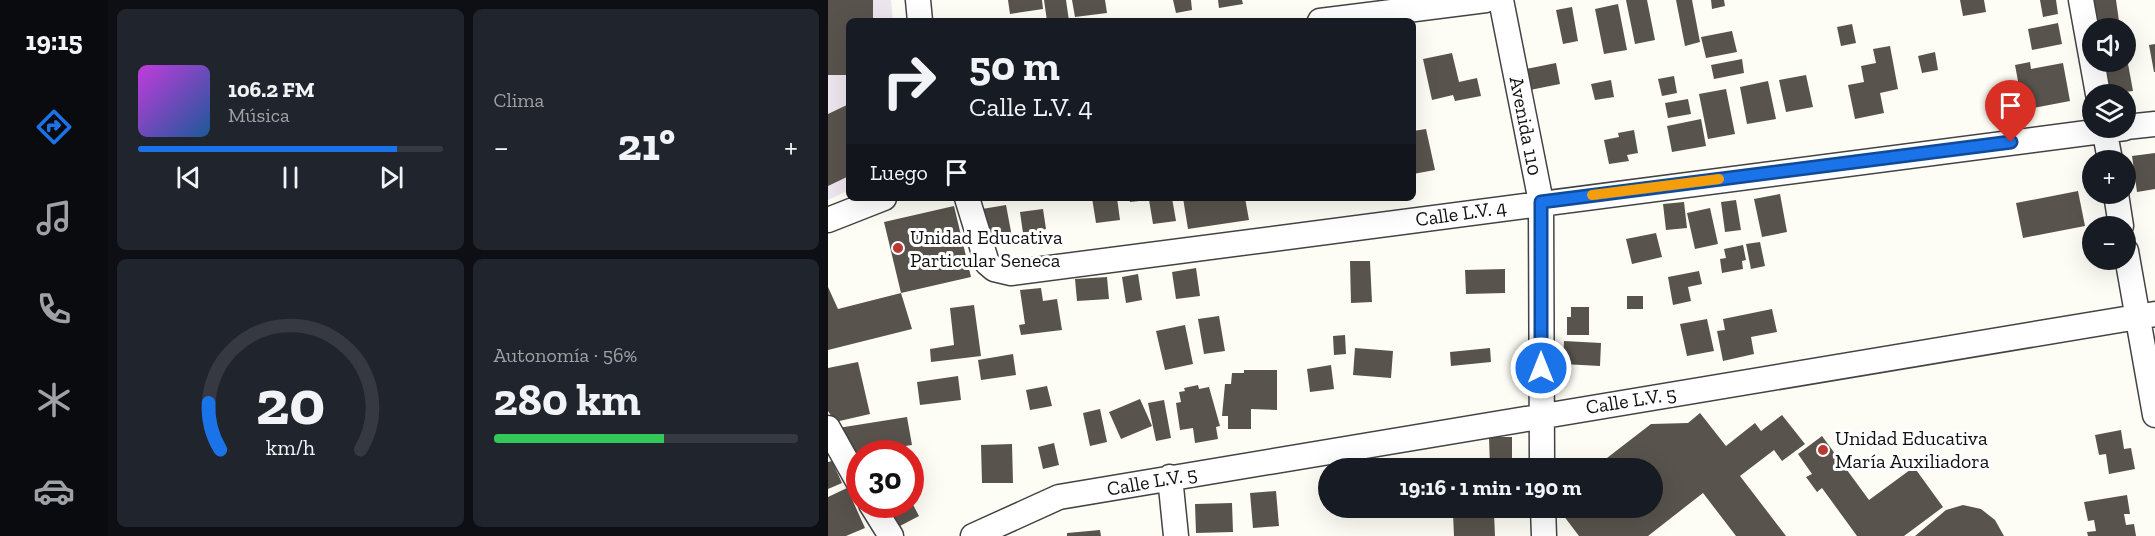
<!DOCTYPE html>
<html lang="es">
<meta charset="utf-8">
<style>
body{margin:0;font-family:"Zilla Slab",serif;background:#20242c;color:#f1f3f6;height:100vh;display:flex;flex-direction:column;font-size:22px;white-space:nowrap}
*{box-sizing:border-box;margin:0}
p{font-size:20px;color:#9ea1a6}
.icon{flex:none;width:33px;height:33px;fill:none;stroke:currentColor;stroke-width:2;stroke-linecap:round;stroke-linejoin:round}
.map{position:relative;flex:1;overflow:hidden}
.sheet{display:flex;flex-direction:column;gap:9px;padding:9px;background:#0d0f14;width:720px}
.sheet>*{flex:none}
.guide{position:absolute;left:18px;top:18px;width:570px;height:183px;border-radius:9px;box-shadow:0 6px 24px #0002;background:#171b24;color:#f1f3f6;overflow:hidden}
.fabs{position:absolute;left:1254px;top:18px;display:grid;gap:12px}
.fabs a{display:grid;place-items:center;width:54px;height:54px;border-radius:50%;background:#171b24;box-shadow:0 6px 24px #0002;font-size:30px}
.speed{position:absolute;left:18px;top:440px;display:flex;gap:12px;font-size:30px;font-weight:700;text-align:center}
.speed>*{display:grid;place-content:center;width:78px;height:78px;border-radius:50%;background:#171b24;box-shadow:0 6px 24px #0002;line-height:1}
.speed .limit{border:9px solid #d22;background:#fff;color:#111}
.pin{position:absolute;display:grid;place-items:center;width:51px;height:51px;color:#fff;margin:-62px -26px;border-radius:50% 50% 50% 0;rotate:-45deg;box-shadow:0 0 6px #0007}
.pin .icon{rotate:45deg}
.me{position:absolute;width:66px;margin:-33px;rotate:0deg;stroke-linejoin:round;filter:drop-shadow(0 0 4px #0008)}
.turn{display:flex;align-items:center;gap:21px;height:126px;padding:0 24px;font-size:27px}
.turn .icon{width:78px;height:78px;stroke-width:2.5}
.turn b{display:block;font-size:42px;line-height:51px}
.then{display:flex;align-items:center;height:57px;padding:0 24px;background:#0003;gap:12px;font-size:22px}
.big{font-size:45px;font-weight:800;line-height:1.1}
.sheet .tile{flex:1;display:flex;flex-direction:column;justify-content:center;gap:9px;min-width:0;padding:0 21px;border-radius:9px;background:#20242c}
.sheet .dial{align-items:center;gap:0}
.dial svg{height:156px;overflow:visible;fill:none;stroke:#363941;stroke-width:7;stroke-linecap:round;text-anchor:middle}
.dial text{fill:#f1f3f6;stroke:none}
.song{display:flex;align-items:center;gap:18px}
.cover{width:72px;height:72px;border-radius:9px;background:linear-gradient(135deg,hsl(290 70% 55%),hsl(210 70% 35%))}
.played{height:6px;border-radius:3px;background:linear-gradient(90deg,#1a73e8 85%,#363941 85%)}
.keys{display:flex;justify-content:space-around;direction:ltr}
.heat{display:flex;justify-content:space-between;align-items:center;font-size:33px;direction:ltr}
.charge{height:9px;border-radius:4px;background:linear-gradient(90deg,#34c759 56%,#363941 0)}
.sheet .tiles{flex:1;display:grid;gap:9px;grid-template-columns:repeat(2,1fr)}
.trip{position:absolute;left:490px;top:458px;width:345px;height:60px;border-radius:30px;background:#171b24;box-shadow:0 6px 24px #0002;font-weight:800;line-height:60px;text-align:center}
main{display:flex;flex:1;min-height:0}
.tab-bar{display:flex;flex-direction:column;width:108px;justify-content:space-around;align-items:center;background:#090b0e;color:#9ea1a6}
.tab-bar .icon{width:42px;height:42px}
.tab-bar .current{color:#1a73e8}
.tab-bar b{font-size:27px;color:#f1f3f6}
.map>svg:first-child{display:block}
.industrial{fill:#eee6ee}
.building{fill:#59534d}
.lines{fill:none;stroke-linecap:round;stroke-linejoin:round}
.minor-casing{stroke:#434343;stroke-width:27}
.minor{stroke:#fff;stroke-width:24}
.route-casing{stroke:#114b97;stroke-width:15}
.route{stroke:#1a73e8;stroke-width:10}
.slow{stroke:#f59e0b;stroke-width:10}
.poi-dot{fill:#b83931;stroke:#fff;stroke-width:2}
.labels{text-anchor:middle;stroke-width:6;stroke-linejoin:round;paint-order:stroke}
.street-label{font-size:20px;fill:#101010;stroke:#fff}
.poi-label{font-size:20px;fill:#101010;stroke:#fff;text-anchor:start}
</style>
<main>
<nav class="tab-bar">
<b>19:15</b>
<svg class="icon current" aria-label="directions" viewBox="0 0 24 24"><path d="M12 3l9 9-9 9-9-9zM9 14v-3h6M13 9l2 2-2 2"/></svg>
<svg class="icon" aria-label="music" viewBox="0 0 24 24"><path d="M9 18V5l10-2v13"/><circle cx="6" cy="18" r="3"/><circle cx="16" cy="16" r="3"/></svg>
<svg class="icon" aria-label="phone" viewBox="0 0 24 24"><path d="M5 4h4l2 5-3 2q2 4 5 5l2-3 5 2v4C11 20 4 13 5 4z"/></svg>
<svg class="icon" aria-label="climate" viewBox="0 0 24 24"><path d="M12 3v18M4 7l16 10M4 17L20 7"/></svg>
<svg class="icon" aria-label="car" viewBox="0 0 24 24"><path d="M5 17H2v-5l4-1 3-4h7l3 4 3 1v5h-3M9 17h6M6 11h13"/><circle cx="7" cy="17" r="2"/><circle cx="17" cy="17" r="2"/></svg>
</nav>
<section class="sheet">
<div class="tiles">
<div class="tile">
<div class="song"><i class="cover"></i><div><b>106.2 FM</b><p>Música</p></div></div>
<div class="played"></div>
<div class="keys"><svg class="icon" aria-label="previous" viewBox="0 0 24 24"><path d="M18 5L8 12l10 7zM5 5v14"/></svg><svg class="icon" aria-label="pause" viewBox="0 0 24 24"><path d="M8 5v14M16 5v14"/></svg><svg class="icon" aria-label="next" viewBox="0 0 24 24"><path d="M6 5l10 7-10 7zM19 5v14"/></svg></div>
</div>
<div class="tile"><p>Clima</p>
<div class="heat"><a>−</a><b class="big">21°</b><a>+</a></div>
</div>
<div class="tile dial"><svg viewBox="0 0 100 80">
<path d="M14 69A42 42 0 1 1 86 69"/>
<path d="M14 69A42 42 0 0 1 8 45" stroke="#1a73e8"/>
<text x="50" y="56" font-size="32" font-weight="700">20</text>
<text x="50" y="72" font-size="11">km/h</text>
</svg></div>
<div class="tile"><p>Autonomía · 56%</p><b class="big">280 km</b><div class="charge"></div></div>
</div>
</section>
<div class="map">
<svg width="1327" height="536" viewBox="0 0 1327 536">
<rect width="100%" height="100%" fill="#fefdf5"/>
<path class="industrial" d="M0 0H63L65 21H21V190L0 200Z"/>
<path class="building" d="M0 0H45V21H21V75H0Z
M180 0H214L215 9 182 14Z
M216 0H238L241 21H219Z
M244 0H277L279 13 247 17Z
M345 0H363L364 10 348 13Z
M390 0H414L415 4 391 8Z
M798 0H819L827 40 807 44Z
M848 0H864L872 42 857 46Z
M883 0H896L897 6 884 9Z
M1132 0H1156L1158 12 1135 16Z
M1212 0H1228L1230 14 1215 17Z
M1263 0H1288L1292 28H1267Z
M790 4 799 50 776 54 767 9Z
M744 7 750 41 735 44 728 10Z
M1230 23 1234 44 1204 50 1200 29Z
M1024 24 1028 43 1013 46 1009 27Z
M904 31 909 52 878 58 873 37Z
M1327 44V72H1326L1321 45Z
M1062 46 1070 89 1052 93 1056 113 1027 119 1020 85 1036 82 1033 66 1048 63 1045 49Z
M1107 52 1110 70 1094 73 1090 56Z
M624 53 631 82 649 78 653 96 627 101 625 95 604 100 595 59Z
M1298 53 1305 91 1280 94 1275 62H1298Z
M914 59 916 73 886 79 883 65Z
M1202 62 1203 69 1235 63 1242 101 1179 113 1174 85 1190 81 1187 65Z
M728 63 732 84 702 90 698 69Z
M978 75 985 107 958 112 951 80Z
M846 76 849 93 834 96 830 79Z
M783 80 786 97 767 100 763 84Z
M940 81 948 119 919 124 912 87Z
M898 89 907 134 880 139 871 94Z
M860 99 863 114 840 118 837 103Z
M21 104V176L0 186V114Z
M873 119 878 146 844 152 839 126Z
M598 129 607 170 585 174V131Z
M806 130 810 153 799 155 801 161 781 164 776 140 791 137 790 133Z
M1327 153V189L1309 192 1304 156Z
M1250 191 1257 226 1195 238 1188 203Z
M952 194 959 232 934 237 926 199Z
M264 198H289L292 220 268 223Z
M301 198H344L348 221 325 224 321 200 302 202Z
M355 198H417L421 220 360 229Z
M908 200 913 230 897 232 893 202Z
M856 202 859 228 838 230 835 204Z
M178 205 184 237 160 241 154 209Z
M126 206 143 277 73 293 56 222Z
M882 208 890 244 867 249 859 213Z
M215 209 218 229 195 233 192 212Z
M828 233 834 257 804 264 798 239Z
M932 242 937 266 923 269 918 244Z
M915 245 918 260 914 261 915 269 894 273 892 259 898 258 896 249Z
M522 261H542L544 302 523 303Z
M368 268 372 296 348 299 344 272Z
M677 269V293L638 294 637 270Z
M871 271 874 284 860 287 863 301 845 305 840 277Z
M310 274 314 300 298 303 294 277Z
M279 277 281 299 249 301 247 279Z
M0 287 10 309 73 293 84 329 0 350Z
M213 288 215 301 229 299 234 330 193 335 191 325 197 324 192 290Z
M799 296H815V309H799Z
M146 305 153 356 103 362 102 349 126 345 122 308Z
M743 307H761V335H739V317H743Z
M944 309 949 332 923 337 926 354 895 361 889 331 897 330 895 319Z
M391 316 397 351 376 354 370 319Z
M879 319 886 351 859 356 852 324Z
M357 325 365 364 337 370 328 331Z
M517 335 518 354 506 355 505 336Z
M736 341 773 343 772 366 735 364Z
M527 348 565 351 563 378 525 375Z
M662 348 663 362 623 366 622 352Z
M185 354 188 375 153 380 150 360Z
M30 362 42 414 7 422 0 411V368Z
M503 365 506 389 482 392 479 369Z
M416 370H449V410L423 409V429H400V416H394L397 384H403L404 373H416Z
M130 376 133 400 92 405 89 382Z
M370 385 371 389 381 387 392 426 388 427 390 439 367 443 365 428 352 430 348 403 353 402 351 392 357 391 356 388Z
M219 386 224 406 202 410 198 390Z
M312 399 324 426 293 439 281 412Z
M336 400 343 438 328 441 320 403Z
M272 409 279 442 262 446 255 413Z
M872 413 898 446 927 423 933 431 954 415 977 444 954 461 946 450 912 476 958 536H908L875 493 820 536H751L729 507H825V468H766L823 424 860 423Z
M79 417 84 445 25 454 10 428Z
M1293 430 1296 449 1303 448 1307 469 1281 474 1278 454 1271 455 1267 435Z
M994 436 1041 500 1086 467 1115 507 1076 536H1029L994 488 989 492 978 477 984 474 970 454Z
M661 437H684V468H662Z
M226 443 231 465 215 469 210 447Z
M184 444 185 483H154L153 445Z
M4 461 14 483 0 489V462Z
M19 488 37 528 18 536H0V497Z
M448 491 451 526 425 528 422 493Z
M1299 495 1302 514H1296L1298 525 1306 524 1308 536H1260L1259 532 1268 531 1266 520 1260 521 1256 502Z
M82 499 91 516 70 527 57 504H82Z
M404 503 405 532 368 533 367 504Z
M1135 505 1153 509 1167 520 1176 536H1087L1118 510Z
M596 507H625V511H596Z
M625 513H666L667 536H626Z
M272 530 273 536H239V533Z"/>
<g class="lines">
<defs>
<path id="minor" d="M90 0 92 21
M673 0 713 202 714 468
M1253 0 1270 94
M492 21 658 0
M1298 127 1327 124
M1276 128 1282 160
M1288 194 1293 226
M139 198 159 263 166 269 183 273 1297 128
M0 220 56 198
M1298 251 1327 415
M0 428 32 485
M342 477 348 536
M43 504 63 536
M715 507 716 536
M145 536 231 497 1327 314"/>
</defs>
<use href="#minor" class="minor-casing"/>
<use href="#minor" class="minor"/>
</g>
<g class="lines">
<defs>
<path id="route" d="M713 368V202L1183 142"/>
</defs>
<use href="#route" class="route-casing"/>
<use href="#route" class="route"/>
<path class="slow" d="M764 195 891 179"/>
</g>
<g class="poi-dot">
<circle cx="70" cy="248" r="6"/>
<circle cx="995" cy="450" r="6"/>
</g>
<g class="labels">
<g class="street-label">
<text transform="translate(698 126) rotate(79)" y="7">Avenida 110</text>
<text transform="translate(633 213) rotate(-8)" y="7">Calle L.V. 4</text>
<text transform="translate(803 400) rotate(-9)" y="7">Calle L.V. 5</text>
<text transform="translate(324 481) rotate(-10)" y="7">Calle L.V. 5</text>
</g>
<g class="poi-label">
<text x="82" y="244">Unidad Educativa<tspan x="82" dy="23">Particular Seneca</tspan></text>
<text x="1007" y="445">Unidad Educativa<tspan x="1007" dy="23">María Auxiliadora</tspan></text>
</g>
</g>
</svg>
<div class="fabs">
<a><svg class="icon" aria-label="sound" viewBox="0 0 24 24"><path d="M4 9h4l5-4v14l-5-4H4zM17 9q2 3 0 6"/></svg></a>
<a><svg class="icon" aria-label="layers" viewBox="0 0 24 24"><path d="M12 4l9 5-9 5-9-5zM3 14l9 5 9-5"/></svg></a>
<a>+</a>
<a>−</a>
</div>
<div class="speed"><div class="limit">30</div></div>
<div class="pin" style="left:1183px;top:142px;background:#d93025"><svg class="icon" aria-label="arrive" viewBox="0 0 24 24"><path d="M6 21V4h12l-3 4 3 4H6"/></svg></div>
<svg class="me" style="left:713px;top:368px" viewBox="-20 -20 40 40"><circle r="17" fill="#1a73e8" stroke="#fff" stroke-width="3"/><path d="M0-11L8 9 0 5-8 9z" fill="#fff"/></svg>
<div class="trip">19:16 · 1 min · 190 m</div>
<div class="guide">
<div class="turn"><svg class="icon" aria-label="right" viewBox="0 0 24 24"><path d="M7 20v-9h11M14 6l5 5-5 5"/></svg><div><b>50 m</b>Calle L.V. 4</div></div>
<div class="then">Luego<svg class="icon" aria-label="arrive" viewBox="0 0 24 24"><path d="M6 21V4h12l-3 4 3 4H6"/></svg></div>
</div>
</div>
</main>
